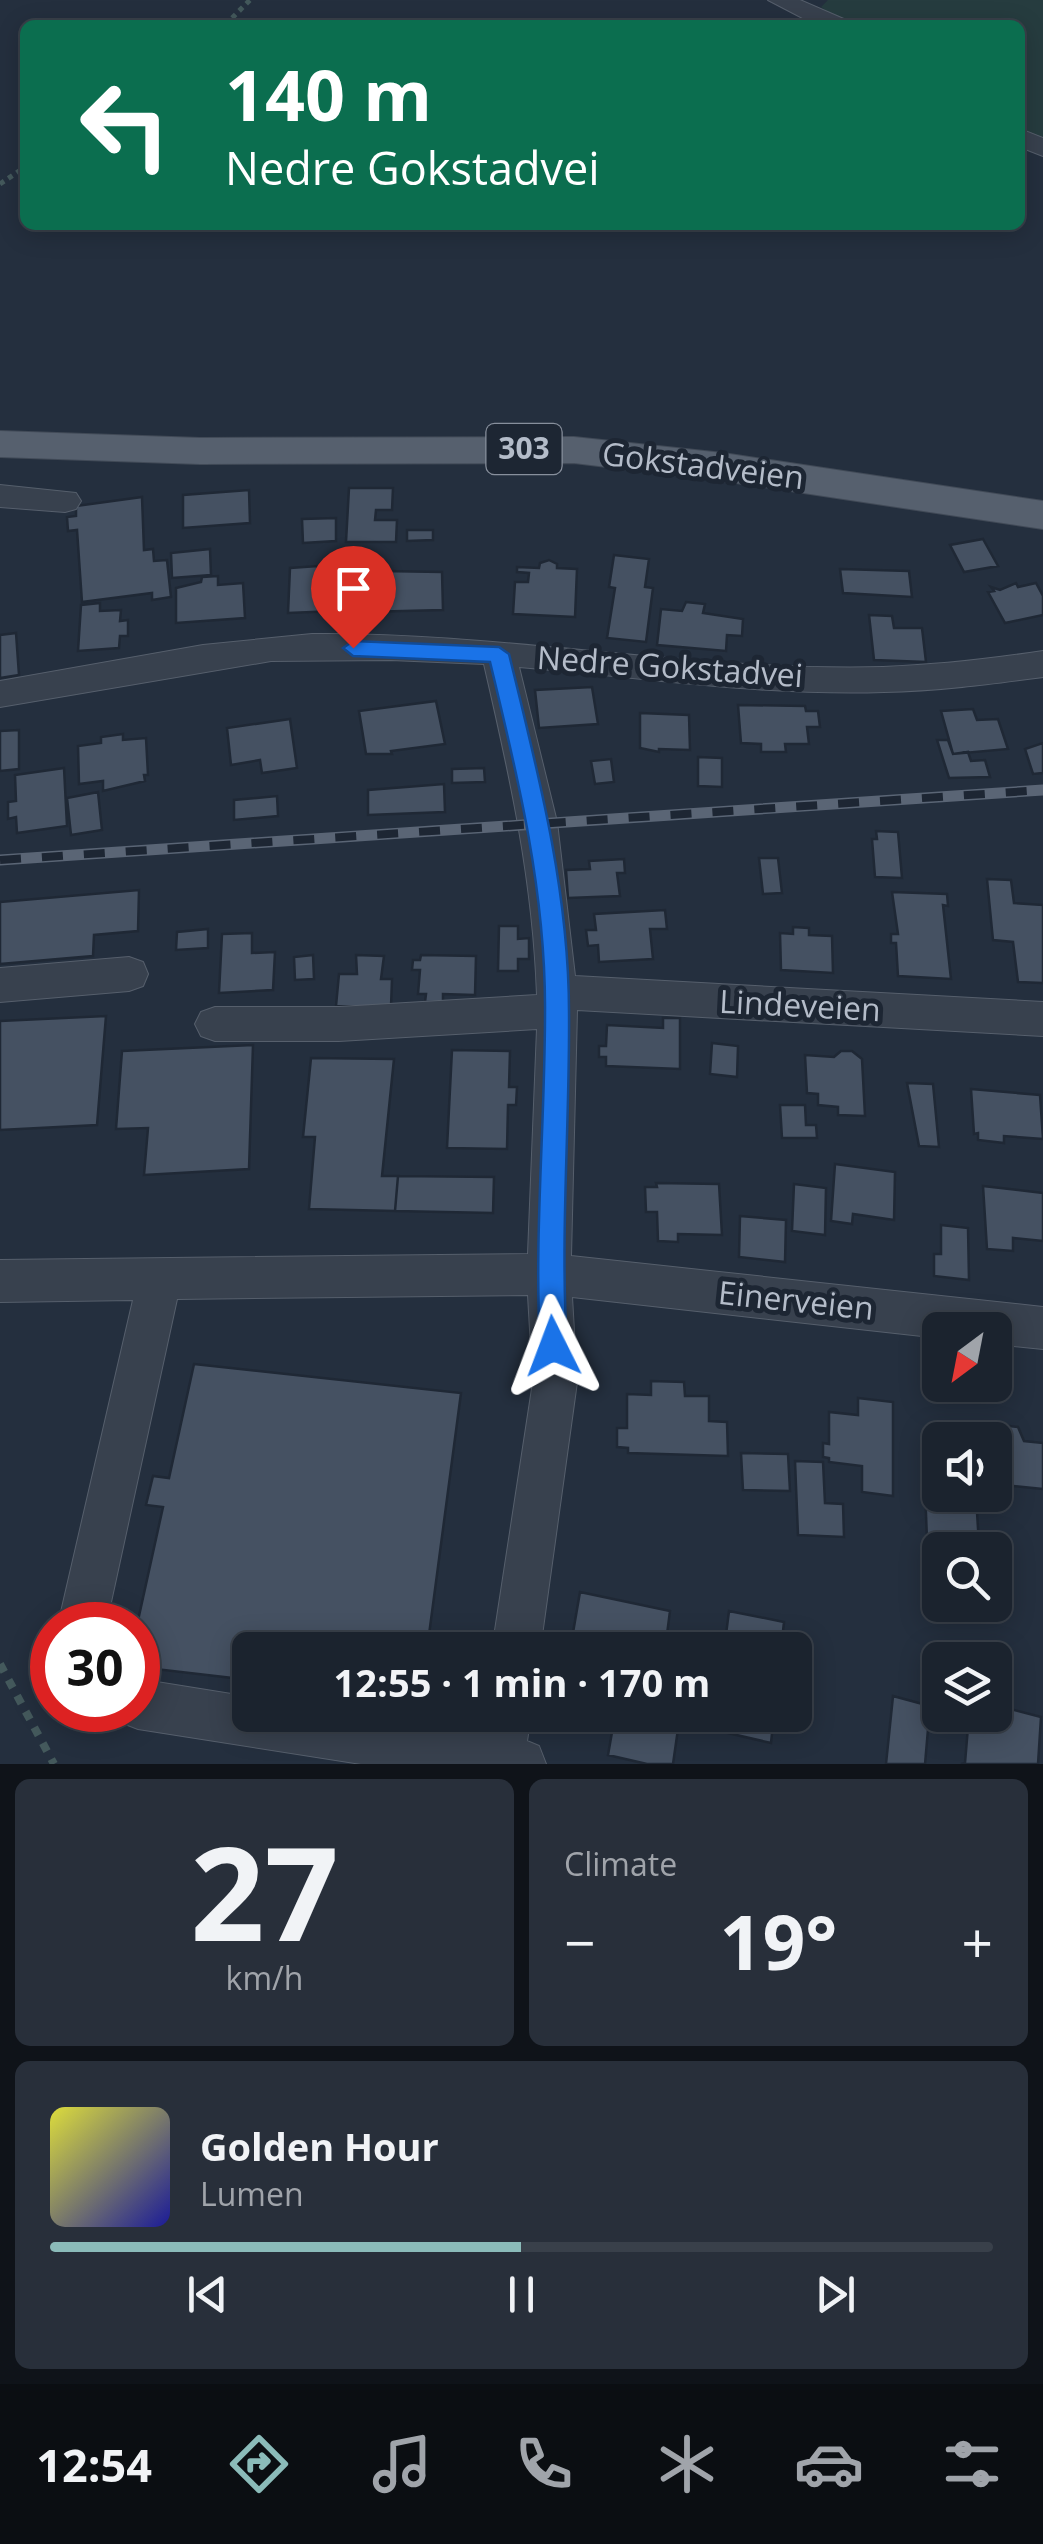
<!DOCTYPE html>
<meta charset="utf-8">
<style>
body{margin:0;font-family:"Open Sans",sans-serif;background:#282f3a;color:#f1f3f6;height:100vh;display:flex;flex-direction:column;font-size:38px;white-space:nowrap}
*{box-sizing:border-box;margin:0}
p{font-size:32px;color:#a0a4aa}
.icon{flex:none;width:55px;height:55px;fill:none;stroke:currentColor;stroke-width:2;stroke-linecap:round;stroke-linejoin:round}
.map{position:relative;height:1764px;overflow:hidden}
.side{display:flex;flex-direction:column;gap:15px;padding:15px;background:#0f1319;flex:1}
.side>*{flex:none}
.banner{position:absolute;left:20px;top:20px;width:1005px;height:210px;border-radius:15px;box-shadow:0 5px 25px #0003,0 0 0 2px #39404a;background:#0b6e4f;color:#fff;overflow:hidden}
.needle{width:65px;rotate:212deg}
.controls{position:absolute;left:922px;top:1312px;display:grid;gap:20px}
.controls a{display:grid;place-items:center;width:90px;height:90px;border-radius:15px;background:#1b232e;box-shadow:0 5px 25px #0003,0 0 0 2px #39404a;font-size:50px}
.speed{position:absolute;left:30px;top:1602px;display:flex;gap:20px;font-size:50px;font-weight:700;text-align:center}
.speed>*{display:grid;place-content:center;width:130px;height:130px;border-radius:50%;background:#1b232e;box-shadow:0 5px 25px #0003,0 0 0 2px #39404a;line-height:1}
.speed .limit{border:15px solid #d22;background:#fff;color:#111}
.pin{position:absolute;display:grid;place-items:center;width:85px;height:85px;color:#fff;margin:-102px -42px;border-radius:50% 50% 50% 0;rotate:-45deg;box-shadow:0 0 10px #0007}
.pin .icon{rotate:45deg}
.me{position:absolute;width:110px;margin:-55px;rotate:357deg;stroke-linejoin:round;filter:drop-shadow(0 0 8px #0008)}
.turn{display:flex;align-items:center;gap:35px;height:210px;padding:0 40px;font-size:45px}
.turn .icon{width:130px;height:130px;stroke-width:2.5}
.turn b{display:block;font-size:70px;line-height:85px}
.big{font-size:75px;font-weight:700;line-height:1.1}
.side .widget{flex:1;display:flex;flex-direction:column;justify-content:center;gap:15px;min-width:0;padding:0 35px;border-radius:15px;background:#282f3a}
.side .dial{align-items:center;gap:0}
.dial b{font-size:130px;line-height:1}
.song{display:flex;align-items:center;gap:30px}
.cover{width:120px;height:120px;border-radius:15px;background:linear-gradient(135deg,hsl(60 70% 55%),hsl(240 70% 35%))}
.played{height:10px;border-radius:5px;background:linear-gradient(90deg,#8bbbb9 50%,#39404a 50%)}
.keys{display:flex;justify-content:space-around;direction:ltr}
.heat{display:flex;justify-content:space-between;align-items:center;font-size:55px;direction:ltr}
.side .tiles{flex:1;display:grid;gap:15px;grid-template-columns:1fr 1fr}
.widget:last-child{grid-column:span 2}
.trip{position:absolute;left:232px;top:1632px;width:580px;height:100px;border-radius:15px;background:#1b232e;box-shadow:0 5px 25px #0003,0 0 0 2px #39404a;font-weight:700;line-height:100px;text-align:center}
.dock{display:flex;height:160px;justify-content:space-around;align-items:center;background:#0b0e12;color:#a0a4aa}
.dock .icon{width:70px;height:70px}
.dock .on{color:#8bbbb9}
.dock b{font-size:45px;color:#f1f3f6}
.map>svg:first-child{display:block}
.green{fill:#263c3f}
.building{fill:#455162;stroke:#1f2835;stroke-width:2.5}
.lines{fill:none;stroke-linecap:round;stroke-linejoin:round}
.minor-casing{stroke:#565f6c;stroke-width:2}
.major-casing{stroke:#414a57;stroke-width:2}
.path-far1{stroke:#44595c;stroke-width:5;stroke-dasharray:5 5;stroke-linecap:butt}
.path{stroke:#44595c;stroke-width:8;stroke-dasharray:9 9;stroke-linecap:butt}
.minor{fill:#38414e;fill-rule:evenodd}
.major{fill:#56606e;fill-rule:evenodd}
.rail-casing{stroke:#5a6575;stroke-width:11}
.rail{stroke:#1d2633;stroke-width:8;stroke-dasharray:21;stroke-linecap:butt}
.route{fill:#1a73e8;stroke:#114b97;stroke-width:2.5}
.labels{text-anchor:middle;stroke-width:10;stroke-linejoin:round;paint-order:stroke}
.shield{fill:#1d2633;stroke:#878f9c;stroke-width:2.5}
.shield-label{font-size:30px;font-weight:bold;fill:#b4bcc9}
.street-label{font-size:32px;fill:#b4bcc9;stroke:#1d2633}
</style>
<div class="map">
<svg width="1043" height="1764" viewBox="0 0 1043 1764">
<rect width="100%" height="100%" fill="#242f3e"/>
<path class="green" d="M828 0H1043V148L1020 137V25H845L821 7Z"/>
<path class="building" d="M349 488H393L392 510H376L375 520H397L396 542H346Z
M249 490 250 523 183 528V495Z
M142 497 144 550 153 549 154 561 167 560 171 597 152 600V593L82 602 77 530 68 531 67 517 76 516V506Z
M336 518V541L303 543 302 519Z
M407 530H433V540L407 541Z
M983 539 998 566 964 572 950 545Z
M210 549 211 575 172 578 171 553Z
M614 555 649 559 645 587 653 588 646 642 607 638 615 588 609 587Z
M549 560 557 564V568L577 569 575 617 513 614 515 582H528L529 573 517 572V567L539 568 540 563Z
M318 566V573L335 572 336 611 288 613 290 568Z
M840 569 909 571 912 597 843 593Z
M382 571 442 572 443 610 364 612 365 574Z
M218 576V585L243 583 245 618 176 623V588L201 582 202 577Z
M1016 583 1018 587 1036 583 1043 596V615L1005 623 988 592 994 591 991 587 1000 590Z
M686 602 705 604 703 613 743 619 742 636 727 635 726 651 657 645 661 609 682 611Z
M100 603V611L121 610 120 621 128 620V636H120L119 648 78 651 81 605Z
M869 615 892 616 894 628H922L926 662 874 660Z
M16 633 19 675 0 678V635Z
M592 687 598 724 539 728 535 690Z
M436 701 445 744 391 751 392 754H366L359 711Z
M738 705 805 706 806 711H818L820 727H807L809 744H785L786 752H761V744L741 743Z
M973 709 977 720 998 719 1008 749 953 754 941 711Z
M640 713 689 715 690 750 659 749V752L640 748Z
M290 719 297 768 262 773 260 760 231 765 227 728Z
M19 730V769L0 771V731Z
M123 734V740L146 738 148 775H144L145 781 103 791V781L79 784 78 746 101 743V737Z
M937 740H948L953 754 968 752 971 761 985 760 990 777 949 778Z
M1043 743V773L1033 774 1025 749Z
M698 757 722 758V787L698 786Z
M611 759 614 782 595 784 591 761Z
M64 768 67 826 17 833 16 817 8 819V802L16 801 15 775Z
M484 768 485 782 452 783V769Z
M444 784 445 812 368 815V790Z
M98 792 102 830 71 835 67 798Z
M277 796 278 816 234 820V800Z
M876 831 898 832 902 878 875 877 872 839H877Z
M759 858H778L782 893 763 894Z
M624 859 625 873H617L620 896 568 898 566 870 590 869 589 861Z
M987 879 1011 880 1014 903 1043 905V983L1018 982 1013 942 993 940Z
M139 890 138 931 94 935 93 956 0 964V902Z
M892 892 947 894 948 906 943 905 951 979 898 976 896 943H891V934H898Z
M665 910 667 929H650L653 959 599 962 598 945 588 946 586 930H596L594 914Z
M499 926H518V939L529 938V959H518V971H498Z
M793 927 809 928V935L832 936 833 973 781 970 780 933 793 934Z
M208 929V948L176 950 177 932Z
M252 933V953L275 952 273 990 219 993 222 934Z
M313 955 314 979 295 980 294 957Z
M356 955 384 956 381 979H392L391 1007 336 1006 339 974H357Z
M421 955 476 956 475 995 443 994V1002H425L426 994H418L420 970H412L413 960H420Z
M106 1016 97 1125 0 1130V1021Z
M663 1018H680V1069L606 1066V1057H599V1046H606L607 1025 663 1028Z
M712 1043 738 1046 737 1077 710 1074Z
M253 1045 249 1169 144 1175 148 1128 116 1129 122 1051Z
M452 1050 510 1051 509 1087H517L516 1105H508L507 1149 447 1148Z
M841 1051H852L862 1059 865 1116 838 1115V1107L818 1105V1094L807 1093 805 1055 834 1057Z
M311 1058 394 1059 382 1176H398L395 1211 309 1209 315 1137H303Z
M907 1083 933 1084 939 1147 919 1146Z
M971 1089 1040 1095 1043 1139 1004 1136V1143L978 1140V1133L974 1134Z
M780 1105H805L806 1125H816L817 1138H782Z
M835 1164 895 1172 894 1220 853 1214 852 1224 831 1221Z
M398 1176 494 1177 493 1213 395 1211Z
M656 1183 719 1184 722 1235 678 1234V1242L658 1241 657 1212H646L645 1187H657Z
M794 1184 826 1188 825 1235 792 1231Z
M983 1186 1043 1193V1241L1013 1238V1251L987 1249Z
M740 1216 786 1220 785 1262 739 1257Z
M941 1225 968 1228 969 1280 934 1276V1254H941Z
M194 1364 461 1393 427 1650H250V1680L138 1667 137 1625 163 1507 146 1505 153 1476 169 1478Z
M651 1381 684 1382 685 1396H709V1421L727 1422 728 1456 628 1453V1448L617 1447V1428H627V1394L651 1395Z
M858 1398 893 1402V1496L862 1492V1466L829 1462V1458L823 1457V1443L829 1444V1412L858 1415Z
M1000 1425 1018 1427 1024 1441 1043 1443V1489L995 1484V1440H965V1433L995 1437Z
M741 1453 788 1454 790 1491 743 1490Z
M795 1461 823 1462 825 1503 843 1504 844 1537 798 1535Z
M925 1488 940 1490V1495H976L979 1545 927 1540Z
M580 1592 670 1611 665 1650H570Z
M729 1611 784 1622 781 1650H724Z
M893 1696 930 1706 925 1764H886Z
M995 1705 1041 1717 1038 1764H961L965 1763 969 1715H995Z
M615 1715H680L673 1764H647L608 1755Z
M717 1715H774L771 1743 715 1730Z"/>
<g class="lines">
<defs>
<path id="minor" d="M768 0H800L846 20 849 25H816Z
M1020 129 1043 138V156L1020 147Z
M0 485 76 493 81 501 76 509 65 512 0 507Z
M312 634C503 632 694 672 883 667 937 665 990 659 1043 651V677C990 684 938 691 884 692 762 696 640 677 519 667L557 822 575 976 1043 1002V1036L577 1010 571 1256 1043 1307V1349L995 1344V1330H940V1338L572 1297 577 1382 540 1650H492L533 1382 528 1295 177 1299 106 1625H58L133 1300 0 1302V1260L528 1254 537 1029 339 1041H215L201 1036 195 1024 201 1012 215 1007H339L537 995C533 880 510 776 484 664L391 660 271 661 0 707V681L203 645Z
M129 957 143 962 148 974 143 986 129 991 0 1002V968Z
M138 1679 250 1697V1715H369L478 1732 481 1715H531L527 1741 539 1746 546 1764H361L138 1729 120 1722 116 1710H138Z"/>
<path id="major" d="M0 431 200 438 574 437 723 453 1043 501V529L723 481 574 463 200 464 0 457Z"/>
</defs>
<use href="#minor" class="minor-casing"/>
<use href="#major" class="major-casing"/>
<path class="path-far1" d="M225 25 250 0
M0 184 25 167"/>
<path class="path" d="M0 1664 54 1764"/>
<use href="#minor" class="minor"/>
<use href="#major" class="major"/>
<defs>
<path id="rail" d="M0 860 1043 790"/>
</defs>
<use href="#rail" class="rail-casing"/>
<use href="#rail" class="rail"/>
</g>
<path class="route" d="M353 641 499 647 509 654C538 772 569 890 569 1012 570 1124 560 1235 567 1346L563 1355 553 1359 544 1355 540 1346C534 1235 545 1124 545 1013 546 893 518 777 490 662L353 656 343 648Z"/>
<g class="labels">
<rect class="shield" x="486.5" y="424" width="75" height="50" rx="8"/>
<g class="shield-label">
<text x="524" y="459">303</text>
</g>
<g class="street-label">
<text transform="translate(703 466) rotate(7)" y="11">Gokstadveien</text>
<text transform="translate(670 667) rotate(4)" y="11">Nedre Gokstadvei</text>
<text transform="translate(800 1006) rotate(3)" y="11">Lindeveien</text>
<text transform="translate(796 1301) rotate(6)" y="11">Einerveien</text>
</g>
</g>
</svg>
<div class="controls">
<a><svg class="needle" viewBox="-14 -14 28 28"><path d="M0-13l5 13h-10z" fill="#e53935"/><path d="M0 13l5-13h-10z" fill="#a0a4aa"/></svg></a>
<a><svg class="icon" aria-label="sound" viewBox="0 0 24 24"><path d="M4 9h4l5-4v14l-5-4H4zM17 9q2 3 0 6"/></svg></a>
<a><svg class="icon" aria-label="search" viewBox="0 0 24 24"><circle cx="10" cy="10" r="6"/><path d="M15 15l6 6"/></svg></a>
<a><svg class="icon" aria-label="layers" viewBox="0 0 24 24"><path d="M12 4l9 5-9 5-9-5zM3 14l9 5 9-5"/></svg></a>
</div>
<div class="speed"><div class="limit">30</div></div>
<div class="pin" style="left:353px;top:648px;background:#d93025"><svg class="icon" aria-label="arrive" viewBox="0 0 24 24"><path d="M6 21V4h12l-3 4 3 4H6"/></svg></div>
<svg class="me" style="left:553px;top:1346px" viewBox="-20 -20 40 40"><path d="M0-17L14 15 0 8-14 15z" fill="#1a73e8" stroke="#fff" stroke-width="4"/></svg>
<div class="trip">12:55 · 1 min · 170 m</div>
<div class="banner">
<div class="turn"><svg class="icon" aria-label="left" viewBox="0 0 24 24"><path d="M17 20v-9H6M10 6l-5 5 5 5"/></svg><div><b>140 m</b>Nedre Gokstadvei</div></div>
</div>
</div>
<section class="side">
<div class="tiles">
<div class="widget dial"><b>27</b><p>km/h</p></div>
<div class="widget"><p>Climate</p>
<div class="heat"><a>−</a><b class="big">19°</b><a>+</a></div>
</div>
<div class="widget">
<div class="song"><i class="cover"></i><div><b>Golden Hour</b><p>Lumen</p></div></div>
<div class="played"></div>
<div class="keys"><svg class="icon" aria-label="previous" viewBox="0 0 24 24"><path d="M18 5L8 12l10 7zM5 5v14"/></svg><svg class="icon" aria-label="pause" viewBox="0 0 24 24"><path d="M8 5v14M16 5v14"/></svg><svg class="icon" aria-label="next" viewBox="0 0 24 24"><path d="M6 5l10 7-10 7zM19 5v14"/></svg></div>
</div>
</div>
</section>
<nav class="dock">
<b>12:54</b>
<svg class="icon on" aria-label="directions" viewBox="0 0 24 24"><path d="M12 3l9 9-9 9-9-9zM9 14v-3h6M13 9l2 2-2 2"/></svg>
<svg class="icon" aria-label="music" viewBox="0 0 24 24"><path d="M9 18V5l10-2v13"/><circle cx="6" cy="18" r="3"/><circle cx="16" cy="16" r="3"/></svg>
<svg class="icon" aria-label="phone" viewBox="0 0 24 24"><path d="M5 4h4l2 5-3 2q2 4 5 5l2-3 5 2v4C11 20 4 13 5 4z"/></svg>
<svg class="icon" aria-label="climate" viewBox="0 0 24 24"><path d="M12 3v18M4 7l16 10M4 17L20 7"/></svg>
<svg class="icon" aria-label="car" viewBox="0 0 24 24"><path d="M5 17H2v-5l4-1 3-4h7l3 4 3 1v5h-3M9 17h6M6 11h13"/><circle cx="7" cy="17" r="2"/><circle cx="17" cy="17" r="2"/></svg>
<svg class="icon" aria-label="filters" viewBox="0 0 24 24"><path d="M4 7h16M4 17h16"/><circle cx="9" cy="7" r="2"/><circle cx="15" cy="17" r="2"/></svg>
</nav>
